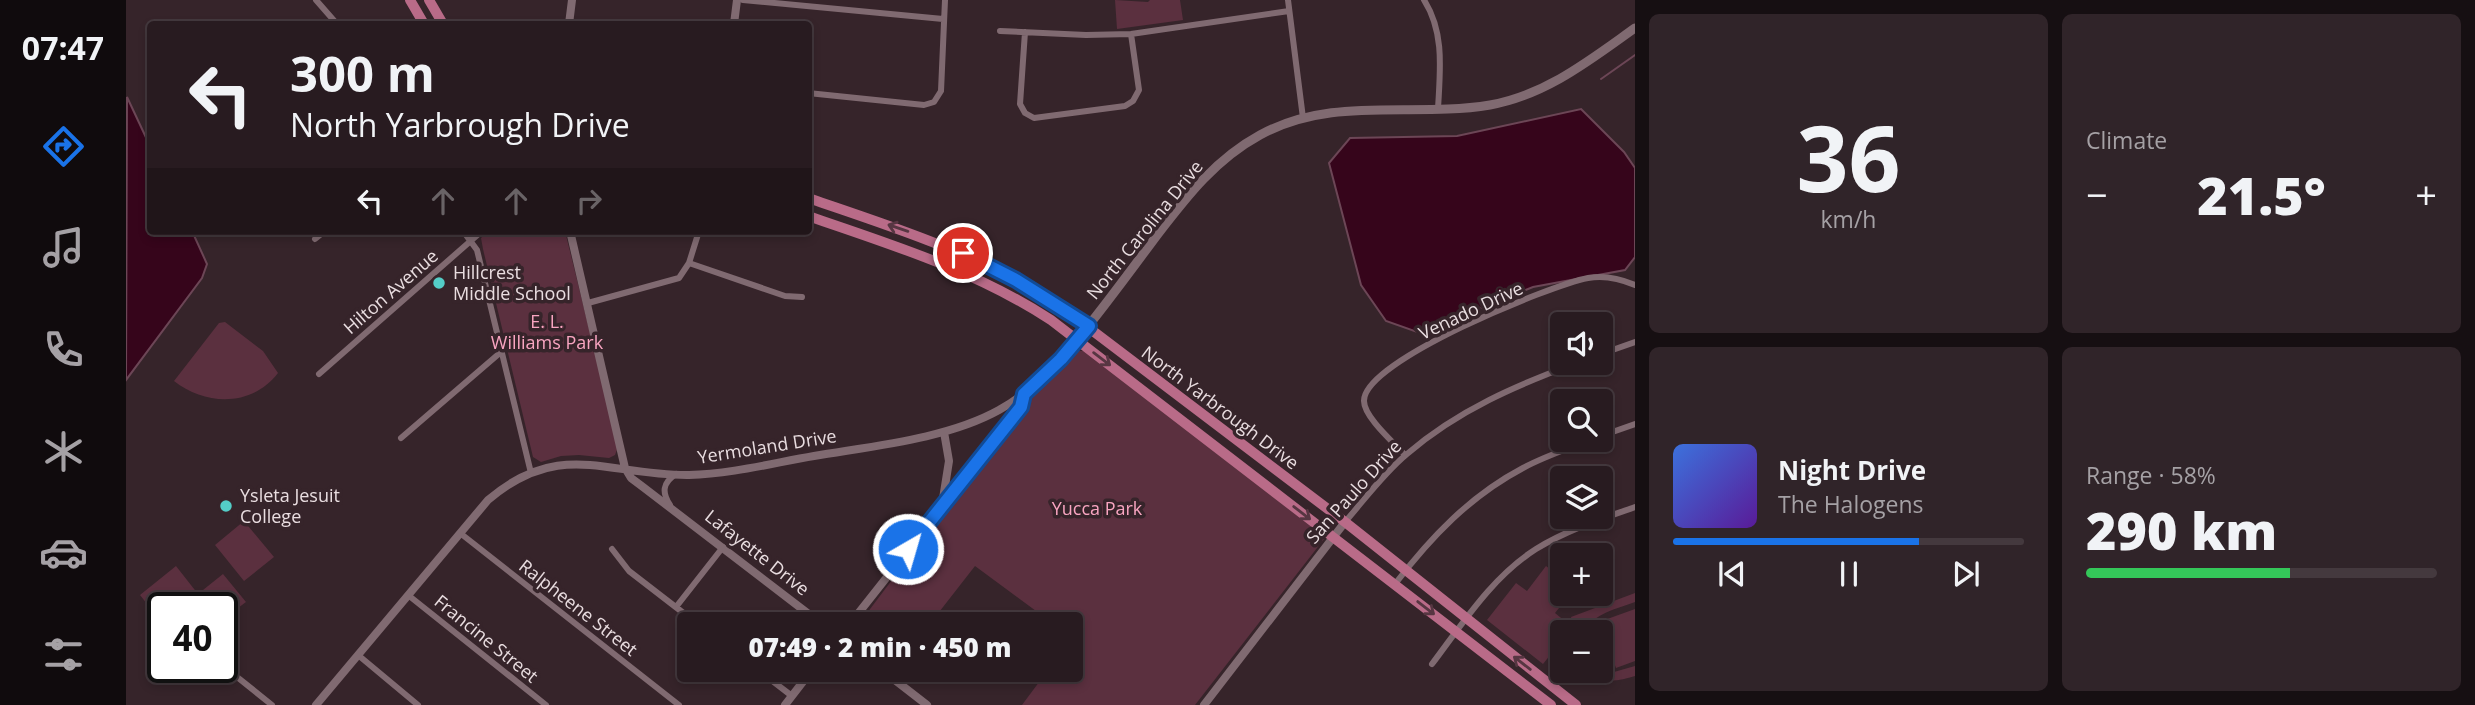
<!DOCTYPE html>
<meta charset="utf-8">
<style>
body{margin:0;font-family:"Open Sans",sans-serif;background:#302429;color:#f1f3f6;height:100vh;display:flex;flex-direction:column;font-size:26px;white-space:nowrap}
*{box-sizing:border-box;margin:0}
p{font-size:23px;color:#a5a1a5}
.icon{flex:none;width:38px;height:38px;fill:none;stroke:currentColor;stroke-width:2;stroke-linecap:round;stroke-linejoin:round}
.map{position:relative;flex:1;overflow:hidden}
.side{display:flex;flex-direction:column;gap:14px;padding:14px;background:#160f12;width:840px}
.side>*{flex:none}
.banner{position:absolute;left:21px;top:21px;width:665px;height:214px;border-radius:7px;box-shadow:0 4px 10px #0003,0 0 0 2px #44393e;background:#281b20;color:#f1f3f6;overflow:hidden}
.fabs{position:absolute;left:1424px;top:312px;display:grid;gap:14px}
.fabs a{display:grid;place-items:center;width:63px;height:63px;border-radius:7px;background:#281b20;box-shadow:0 4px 10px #0003,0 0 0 2px #44393e;font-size:35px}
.speed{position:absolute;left:21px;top:592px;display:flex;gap:14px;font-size:35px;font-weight:700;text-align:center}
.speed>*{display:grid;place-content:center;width:91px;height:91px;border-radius:50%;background:#281b20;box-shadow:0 4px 10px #0003,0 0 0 2px #44393e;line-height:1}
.speed .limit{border:4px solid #111;border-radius:10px;background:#fff;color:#111}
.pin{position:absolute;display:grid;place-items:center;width:60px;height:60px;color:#fff;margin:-30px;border:4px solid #fff;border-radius:50%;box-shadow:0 2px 7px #0007}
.me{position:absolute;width:77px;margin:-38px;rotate:38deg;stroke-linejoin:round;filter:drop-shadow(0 0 5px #0008)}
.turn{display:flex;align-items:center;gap:24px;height:147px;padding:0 28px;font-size:32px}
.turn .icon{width:91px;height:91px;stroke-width:2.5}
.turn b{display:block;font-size:49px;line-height:60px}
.lanes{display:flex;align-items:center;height:66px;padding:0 28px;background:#0003;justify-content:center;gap:35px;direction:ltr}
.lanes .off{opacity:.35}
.big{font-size:52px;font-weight:800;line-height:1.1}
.side .card{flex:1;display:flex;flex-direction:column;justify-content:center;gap:10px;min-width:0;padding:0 24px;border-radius:10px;background:#302429}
.side .dial{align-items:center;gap:0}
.dial b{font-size:91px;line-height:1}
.song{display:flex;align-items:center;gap:21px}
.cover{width:84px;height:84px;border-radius:10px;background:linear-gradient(135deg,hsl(220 70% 55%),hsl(270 70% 35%))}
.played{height:7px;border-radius:4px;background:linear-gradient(90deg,#1a73e8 70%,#44393e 70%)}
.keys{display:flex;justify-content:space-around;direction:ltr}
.heat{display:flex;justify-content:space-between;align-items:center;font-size:38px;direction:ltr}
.charge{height:10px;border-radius:5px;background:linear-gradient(90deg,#34c759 58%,#44393e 0)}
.side .tiles{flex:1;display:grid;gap:14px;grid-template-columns:repeat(2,1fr)}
.trip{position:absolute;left:551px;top:612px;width:406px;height:70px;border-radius:7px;background:#281b20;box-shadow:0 4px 10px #0003,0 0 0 2px #44393e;font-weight:800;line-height:70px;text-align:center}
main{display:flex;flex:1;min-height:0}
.tabs{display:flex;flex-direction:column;width:126px;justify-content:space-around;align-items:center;background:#100b0d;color:#a5a1a5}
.tabs .icon{width:49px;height:49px}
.tabs .current{color:#1a73e8}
.tabs b{font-size:32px;color:#f1f3f6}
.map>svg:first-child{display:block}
.green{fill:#5b303f}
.water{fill:#36051b;stroke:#6c4656;stroke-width:2}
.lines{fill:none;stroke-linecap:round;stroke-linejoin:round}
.stream{stroke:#6c4656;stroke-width:2}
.minor{stroke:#806a71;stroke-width:6}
.tertiary{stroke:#806a71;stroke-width:8}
.secondary{stroke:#806a71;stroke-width:9}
.primary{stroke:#b96b88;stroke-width:10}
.oneway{stroke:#573642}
.route-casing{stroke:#114b97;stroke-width:18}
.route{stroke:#1a73e8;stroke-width:12}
.poi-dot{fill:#54cdc7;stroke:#36242a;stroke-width:2.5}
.labels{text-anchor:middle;stroke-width:7;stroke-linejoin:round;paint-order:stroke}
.street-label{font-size:18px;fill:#e9dde0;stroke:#36242a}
.poi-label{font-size:18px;fill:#e9dde0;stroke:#36242a;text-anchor:start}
.park-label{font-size:18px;fill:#f9a5c1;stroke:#36242a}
</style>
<main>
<nav class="tabs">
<b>07:47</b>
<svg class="icon current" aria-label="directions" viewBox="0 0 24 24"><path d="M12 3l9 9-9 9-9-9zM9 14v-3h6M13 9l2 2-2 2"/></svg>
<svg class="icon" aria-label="music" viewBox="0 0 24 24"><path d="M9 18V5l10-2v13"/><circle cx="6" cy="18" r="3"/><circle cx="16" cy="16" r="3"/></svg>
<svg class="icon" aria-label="phone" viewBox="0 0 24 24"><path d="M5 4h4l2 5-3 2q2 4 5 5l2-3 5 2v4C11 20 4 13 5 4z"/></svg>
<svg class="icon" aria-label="climate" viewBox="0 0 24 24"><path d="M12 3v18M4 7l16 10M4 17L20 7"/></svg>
<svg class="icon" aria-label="car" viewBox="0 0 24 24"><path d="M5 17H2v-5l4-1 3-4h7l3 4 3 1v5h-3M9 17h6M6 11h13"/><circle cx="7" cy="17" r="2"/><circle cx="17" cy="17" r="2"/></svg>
<svg class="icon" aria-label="filters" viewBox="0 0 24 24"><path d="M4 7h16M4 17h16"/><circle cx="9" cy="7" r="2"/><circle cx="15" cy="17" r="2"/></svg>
</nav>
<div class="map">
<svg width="1509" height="705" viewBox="0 0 1509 705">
<rect width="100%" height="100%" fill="#36242a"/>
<path class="green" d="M989 0 1022 2 1024 0H1054L1057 20 991 29Z
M363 231H439L492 447 489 455 483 458 453 455 435 456 415 462 407 457 357 249 355 238Z
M99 322 137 351 152 373C126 407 80 406 48 381L93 323Z
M952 351H960L1196 532 1198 539 1069 705H896L922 670H945V625H929L849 566 803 625H732L902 400Z
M118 521 148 557 118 581 89 545Z
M50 566 72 594 97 574 120 602 96 620V607H83L72 594 56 607H37L36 623 14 595Z
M1420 566 1437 579V593H1445L1429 613 1446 627 1442 632H1437V639L1417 664 1361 620 1390 583 1401 591Z
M1509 593V602C1491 609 1467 613 1459 632H1449L1452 624H1447L1445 617Z
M1509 609V661L1490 668 1473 622Z
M1509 666V676C1491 682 1473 684 1458 670L1488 672Z"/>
<path class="water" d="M1 97 24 146V231H66L81 264 76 278 0 380Z
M1455 109 1498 152 1509 168V257L1499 270 1407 287 1294 333 1260 321 1235 285 1203 163 1224 138 1331 136Z"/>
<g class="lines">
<path class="stream" d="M1475 79 1509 55"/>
<path class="minor" d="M190 0 211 24
M617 0 817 19
M1162 0 1177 118
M1298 0C1319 33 1314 71 1312 109
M874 31 960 35 1005 34 1163 11
M899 32 894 104 899 113 908 118 999 106 1007 101 1013 90 1005 34
M682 93 798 105 808 102 815 91 819 0
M337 231 351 250 405 473
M189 239 199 231
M563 263 659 296 676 297
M462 303 553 278 563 263 573 231
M1475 354 1509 342
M193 374 356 231
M1475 436 1509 424
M275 438 375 352
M1279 455C1268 443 1238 417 1238 401 1237 361 1425 285 1462 278 1478 275 1495 279 1509 285
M544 505C536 493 536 483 550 474
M1219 522C1239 499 1258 473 1281 454 1332 410 1391 385 1453 362
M334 533 553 705
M486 549 503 571 573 625
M1269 584C1305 537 1344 496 1397 468 1419 456 1444 448 1467 439
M282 595 420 705
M550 607 597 547
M232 655 292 705
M1306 664C1337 623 1366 577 1410 549 1441 530 1475 519 1509 507
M96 665 146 705
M632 670 666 696
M57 676 64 667"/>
<path class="tertiary" d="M443 24 446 0
M608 24 611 0
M444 231 499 468 505 478 517 487 697 625
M816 505 823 461 818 432
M723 625 871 438 895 407 898 394
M756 670 801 705
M190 705 362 500C435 438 481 476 563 475 605 474 647 463 688 456 746 446 821 439 873 410 904 393 928 367 951 340
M659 705 686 670
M1078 705 1219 522"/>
<path class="secondary" d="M951 340C979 306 1005 270 1032 234 1062 195 1090 159 1134 135 1207 95 1287 118 1364 105 1420 95 1464 60 1509 28"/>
<path class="primary" d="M284 0 298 24
M303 0 317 24
M682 198C774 229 852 254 934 306L1219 522 1450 705
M682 216C767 245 850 271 925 320L1425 705"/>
</g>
<defs><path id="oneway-shaft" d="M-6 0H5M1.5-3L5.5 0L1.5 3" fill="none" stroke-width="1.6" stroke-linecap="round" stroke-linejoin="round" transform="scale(1.75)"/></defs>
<g class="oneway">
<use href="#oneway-shaft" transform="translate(772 228) rotate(-161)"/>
<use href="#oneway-shaft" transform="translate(976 359) rotate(37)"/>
<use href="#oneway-shaft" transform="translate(1176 513) rotate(38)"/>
<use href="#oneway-shaft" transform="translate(1300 608) rotate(38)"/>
<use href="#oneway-shaft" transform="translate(1396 663) rotate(-142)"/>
</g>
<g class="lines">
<defs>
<path id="route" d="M782 549 895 407 898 394 935 359 963 326 890 280 837 253"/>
</defs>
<use href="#route" class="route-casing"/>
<use href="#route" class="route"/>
</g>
<g class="poi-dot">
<circle cx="313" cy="283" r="7"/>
<circle cx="100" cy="506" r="7"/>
</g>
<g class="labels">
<g class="street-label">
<text transform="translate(1019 230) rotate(-51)" y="6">North Carolina Drive</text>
<text transform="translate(265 292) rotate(-41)" y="6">Hilton Avenue</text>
<text transform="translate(1345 311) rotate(-25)" y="6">Venado Drive</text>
<text transform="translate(1094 408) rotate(37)" y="6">North Yarbrough Drive</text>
<text transform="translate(641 447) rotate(-9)" y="6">Yermoland Drive</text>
<text transform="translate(1228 492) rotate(-48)" y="6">San Paulo Drive</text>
<text transform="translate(631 553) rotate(38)" y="6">Lafayette Drive</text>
<text transform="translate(452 608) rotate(38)" y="6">Ralpheene Street</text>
<text transform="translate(360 639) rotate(39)" y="6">Francine Street</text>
</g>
<g class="poi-label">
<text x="327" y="279">Hillcrest<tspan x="327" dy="21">Middle School</tspan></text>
<text x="114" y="502">Ysleta Jesuit<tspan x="114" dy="21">College</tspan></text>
</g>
<g class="park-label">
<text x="421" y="328">E. L.<tspan x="421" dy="21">Williams Park</tspan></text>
<text x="971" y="515">Yucca Park</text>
</g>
</g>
</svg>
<div class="fabs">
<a><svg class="icon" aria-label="sound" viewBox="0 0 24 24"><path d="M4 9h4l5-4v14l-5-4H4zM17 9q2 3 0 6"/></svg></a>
<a><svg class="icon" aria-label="search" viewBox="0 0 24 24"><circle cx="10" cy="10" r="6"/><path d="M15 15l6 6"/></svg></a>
<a><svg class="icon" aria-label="layers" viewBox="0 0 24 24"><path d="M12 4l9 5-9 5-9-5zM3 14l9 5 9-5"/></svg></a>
<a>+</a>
<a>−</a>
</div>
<div class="speed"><div class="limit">40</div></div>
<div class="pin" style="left:837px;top:253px;background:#d93025"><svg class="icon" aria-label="arrive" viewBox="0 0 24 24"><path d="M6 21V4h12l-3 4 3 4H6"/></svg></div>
<svg class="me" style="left:782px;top:549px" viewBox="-20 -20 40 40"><circle r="17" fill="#1a73e8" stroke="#fff" stroke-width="3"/><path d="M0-11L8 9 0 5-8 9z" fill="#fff"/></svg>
<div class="trip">07:49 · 2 min · 450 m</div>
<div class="banner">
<div class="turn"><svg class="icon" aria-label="left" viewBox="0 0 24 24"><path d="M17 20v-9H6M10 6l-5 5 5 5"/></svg><div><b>300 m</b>North Yarbrough Drive</div></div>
<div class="lanes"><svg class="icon" aria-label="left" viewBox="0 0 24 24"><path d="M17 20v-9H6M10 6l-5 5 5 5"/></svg><svg class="icon off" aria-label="ahead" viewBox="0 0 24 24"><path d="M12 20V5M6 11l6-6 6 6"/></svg><svg class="icon off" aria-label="ahead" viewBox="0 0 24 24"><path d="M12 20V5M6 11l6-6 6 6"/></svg><svg class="icon off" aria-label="right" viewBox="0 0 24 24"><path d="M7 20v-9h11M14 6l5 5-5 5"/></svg></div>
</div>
</div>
<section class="side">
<div class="tiles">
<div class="card dial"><b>36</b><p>km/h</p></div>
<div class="card"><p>Climate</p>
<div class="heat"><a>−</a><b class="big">21.5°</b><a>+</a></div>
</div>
<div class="card">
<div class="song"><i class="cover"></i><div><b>Night Drive</b><p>The Halogens</p></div></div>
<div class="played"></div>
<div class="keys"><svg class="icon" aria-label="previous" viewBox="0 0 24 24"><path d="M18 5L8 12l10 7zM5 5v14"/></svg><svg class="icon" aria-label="pause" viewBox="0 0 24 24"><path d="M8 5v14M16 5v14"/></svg><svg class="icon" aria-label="next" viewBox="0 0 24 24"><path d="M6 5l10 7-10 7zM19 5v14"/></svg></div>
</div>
<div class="card"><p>Range · 58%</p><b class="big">290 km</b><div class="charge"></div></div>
</div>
</section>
</main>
